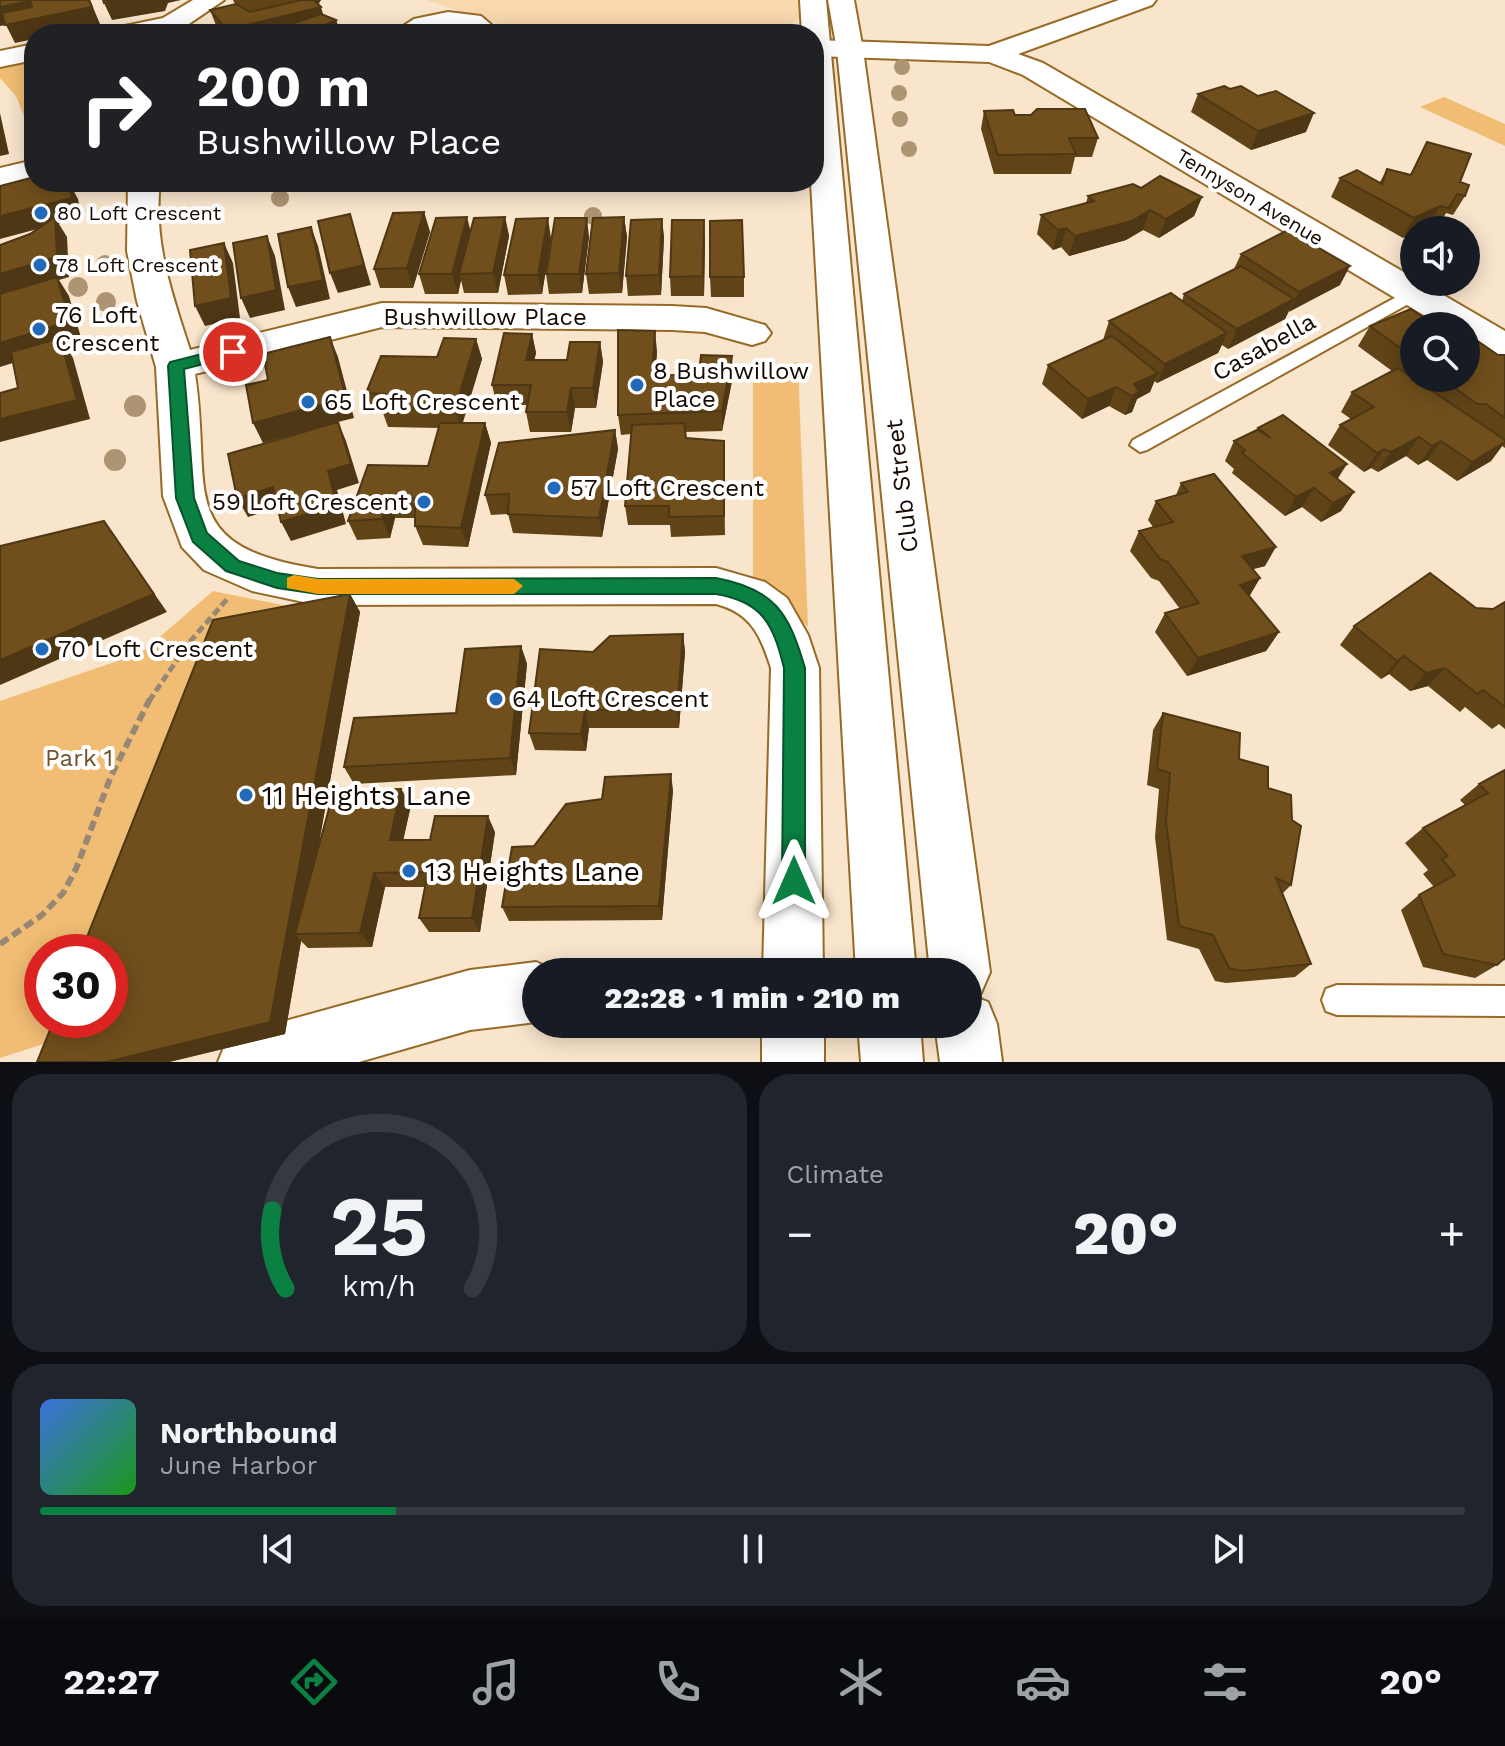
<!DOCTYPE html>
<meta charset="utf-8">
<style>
body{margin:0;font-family:"Work Sans",sans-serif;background:#20242c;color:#f1f3f6;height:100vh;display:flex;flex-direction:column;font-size:30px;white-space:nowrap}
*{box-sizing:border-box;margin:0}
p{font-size:26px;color:#9ea1a6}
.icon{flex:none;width:44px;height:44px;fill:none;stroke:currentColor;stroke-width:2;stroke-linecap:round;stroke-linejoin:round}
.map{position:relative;height:1062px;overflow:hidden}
.drawer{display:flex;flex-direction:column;gap:12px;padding:12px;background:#0d0f14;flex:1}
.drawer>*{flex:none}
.banner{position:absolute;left:24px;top:24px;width:800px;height:168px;border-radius:32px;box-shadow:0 4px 20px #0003;background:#202124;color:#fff;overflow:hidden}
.fabs{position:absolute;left:1400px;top:216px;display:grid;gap:16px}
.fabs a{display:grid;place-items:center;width:80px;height:80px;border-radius:50%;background:#171b24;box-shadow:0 4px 20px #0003;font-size:40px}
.speed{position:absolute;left:24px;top:934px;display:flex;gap:16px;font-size:40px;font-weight:700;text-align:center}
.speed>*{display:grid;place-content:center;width:104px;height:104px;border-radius:50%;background:#171b24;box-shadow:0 4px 20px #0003;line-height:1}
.speed .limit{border:12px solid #d22;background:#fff;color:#111}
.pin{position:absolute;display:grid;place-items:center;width:68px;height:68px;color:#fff;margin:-34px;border:4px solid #fff;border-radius:50%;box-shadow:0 2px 8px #0007}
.me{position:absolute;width:88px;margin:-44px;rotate:0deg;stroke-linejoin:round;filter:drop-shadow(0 0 6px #0008)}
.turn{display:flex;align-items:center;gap:28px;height:168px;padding:0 40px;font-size:36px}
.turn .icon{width:104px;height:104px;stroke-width:2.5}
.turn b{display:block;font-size:56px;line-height:68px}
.big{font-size:60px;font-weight:800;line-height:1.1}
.drawer .tile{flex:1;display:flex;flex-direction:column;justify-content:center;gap:12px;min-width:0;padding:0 28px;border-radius:32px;background:#20242c}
.drawer .dial{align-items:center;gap:0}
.dial svg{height:208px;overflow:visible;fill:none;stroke:#363941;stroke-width:7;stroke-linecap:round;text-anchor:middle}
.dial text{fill:#f1f3f6;stroke:none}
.song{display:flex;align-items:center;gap:24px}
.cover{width:96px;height:96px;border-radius:12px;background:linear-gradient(135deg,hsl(220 70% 55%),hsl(120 70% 35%))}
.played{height:8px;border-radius:4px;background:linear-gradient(90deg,#0b8043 25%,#363941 25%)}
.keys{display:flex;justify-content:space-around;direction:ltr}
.heat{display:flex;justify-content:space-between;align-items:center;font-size:44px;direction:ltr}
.drawer .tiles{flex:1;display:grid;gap:12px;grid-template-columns:1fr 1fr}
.tile:last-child{grid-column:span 2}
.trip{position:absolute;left:522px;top:958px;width:460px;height:80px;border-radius:40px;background:#171b24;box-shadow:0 4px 20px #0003;font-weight:800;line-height:80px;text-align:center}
.dock{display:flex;height:128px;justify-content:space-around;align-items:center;background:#090b0e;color:#9ea1a6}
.dock .icon{width:56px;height:56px}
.dock .active{color:#0b8043}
.dock b{font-size:36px;color:#f1f3f6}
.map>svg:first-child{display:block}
.built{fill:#f9d8ae}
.green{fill:#f1bd74}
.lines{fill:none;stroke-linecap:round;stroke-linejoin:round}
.service-casing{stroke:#976b27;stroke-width:4}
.minor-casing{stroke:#976b27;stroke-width:4}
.secondary-casing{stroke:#976b27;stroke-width:4}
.path-far1{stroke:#988774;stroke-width:5;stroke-dasharray:8 4;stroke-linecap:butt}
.path{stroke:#988774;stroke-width:6;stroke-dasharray:10 5;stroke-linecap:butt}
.service{fill:#fff;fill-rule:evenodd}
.minor{fill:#fff;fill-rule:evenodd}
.secondary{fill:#fff;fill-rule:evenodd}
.tree{fill:#ad9473}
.wall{fill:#604418}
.shaded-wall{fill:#4e3714}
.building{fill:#704f1c;stroke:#4e3714;stroke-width:2}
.route{fill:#0b8043;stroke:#07532c;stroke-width:2}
.slow{fill:#f59e0b}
.poi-dot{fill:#2169b9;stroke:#fff;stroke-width:3}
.labels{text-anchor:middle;stroke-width:8;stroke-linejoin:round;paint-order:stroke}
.far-street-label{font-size:20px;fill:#160900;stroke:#fff}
.far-poi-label{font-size:20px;fill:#160900;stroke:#fff;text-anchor:start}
.poi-label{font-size:24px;fill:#160900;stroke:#fff;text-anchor:start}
.street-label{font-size:24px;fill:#160900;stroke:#fff}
.park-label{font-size:24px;fill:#6e522a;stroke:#fff}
.near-poi-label{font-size:28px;fill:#160900;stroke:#fff;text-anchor:start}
</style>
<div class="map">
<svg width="1505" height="1062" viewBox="0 0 1505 1062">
<rect width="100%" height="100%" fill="#f9e5cc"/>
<path class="built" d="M426 0H798L800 17 778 34 523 32Z"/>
<path class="green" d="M34 59V141L16 96 0 78V67Z
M1444 97 1505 124V146L1420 107Z
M798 362 808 627 753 583V368Z
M213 591 302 609 90 952H42V1020H64L56 1040 0 1058V701L141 653Z"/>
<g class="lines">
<defs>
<path id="service" d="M1413 288 1419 290V298L1147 450 1140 452 1130 445 1133 440Z
M1337 985 1505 986V1016L1337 1015 1326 1011 1322 1000 1326 989Z"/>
<path id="minor" d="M193 0H224L180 30 161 34H111L115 28 163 18Z
M1119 0H1156L1152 5 1018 54 1043 63 1414 278V282H1421L1505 331V359L1466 340V326H1442L1023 75 989 62 814 56V40L989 46Z
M448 12 481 16 502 34H474L464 28 448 27 423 34H391L414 19Z
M34 44V60L0 67V51Z
M34 160V178L0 186V168Z
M128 182H160C153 242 172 294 190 350L382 303 672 306 706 308 765 325 771 333 765 341 752 345 705 332 672 330 382 327 195 374C213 489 171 546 318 569L716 568 765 582 787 598 808 635 819 668 823 972H763L771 668C761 636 751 613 716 604L318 605 252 591 204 570 182 547 163 496 156 367 137 301 127 251Z
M536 962 558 972H536V1022L470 1030 359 1062H218L227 1040 249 1031 470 970Z
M762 1024H824V1062H762Z"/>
<path id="secondary" d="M800 0H826L916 972H856L811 182H814V34H802Z
M828 0H854L863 50 990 972 981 993 973 996 988 1002 997 1024 1002 1062H940L935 1024H968V972H930L837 50Z
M858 1024H920L923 1062H861Z"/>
</defs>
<use href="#service" class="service-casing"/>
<use href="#minor" class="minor-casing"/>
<use href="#secondary" class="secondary-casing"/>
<path class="path-far1" d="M149 701 188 644 228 598"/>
<path class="path" d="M0 944 42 915 63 893 76 869 111 776 150 699"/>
<use href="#service" class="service"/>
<use href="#minor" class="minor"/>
<use href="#secondary" class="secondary"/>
</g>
<g class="tree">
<circle cx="902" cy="67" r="8"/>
<circle cx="899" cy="93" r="8"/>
<circle cx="900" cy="119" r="8"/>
<circle cx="909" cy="149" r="8"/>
<circle cx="280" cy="198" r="9"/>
<circle cx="593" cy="216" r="9"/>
<circle cx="105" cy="264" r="9"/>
<circle cx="78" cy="287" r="10"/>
<circle cx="106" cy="302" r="10"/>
<circle cx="135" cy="406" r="11"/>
<circle cx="115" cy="460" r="11"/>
</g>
<path class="wall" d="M233 0H321L318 4 323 14 336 20 341 34H222L217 28 210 10 235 4Z
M1198 94 1306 132 1251 150 1191 112Z
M984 111 1015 115 1098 138 1092 157H1075L1071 174H994L981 129Z
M1427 142 1460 182 1465 196 1453 215 1446 213 1438 228 1428 226 1420 230H1414V233L1403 238 1331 197 1340 178 1380 182 1387 169 1410 175Z
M1141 188 1202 197 1194 216 1159 238 1143 230 1126 240 1069 256 1061 247 1053 250 1037 234 1041 215 1086 203 1088 196Z
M424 212 430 232 413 288H380L374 269Z
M505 217 509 236 498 293H464L461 280 458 294H425L419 274 470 230Z
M624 217 627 237 622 293 589 294 586 274Z
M662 219 664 238 661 295 628 296 626 276Z
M589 237 582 293 549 294 546 274Z
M551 238 542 294 508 295 504 275Z
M705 239 704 296H671L670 277Z
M1241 254 1340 285 1289 311 1285 319 1228 349 1222 345 1218 353 1157 383 1154 381 1150 392 1137 399 1132 412 1125 415 1109 406 1082 419 1042 384 1048 365 1103 340 1109 321 1182 301 1184 294 1234 269Z
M710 277H744V297H711Z
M1432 323 1455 326H1414V378H1466L1498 355H1505V448L1502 446 1491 461 1457 481 1427 460 1418 465 1406 456 1378 472 1371 468 1364 472 1328 445 1340 425 1351 419 1341 412 1352 392 1392 371 1358 346 1370 326Z
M532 334 536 353 534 360H567L600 342 603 362 596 408H575L571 432H530L526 412 527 405H497L492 385Z
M476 339 482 359 462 423H485L491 443 468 547 423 545 415 526V518H395L390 538 357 540 348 521 428 466 439 428 388 427 383 413H374L366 393 437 357Z
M657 351 655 376H733L722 431 685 432 686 438 724 461 725 535 671 537 670 525H628L625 506 631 434 621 435 618 415Z
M1258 428 1338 479 1354 492 1341 511 1321 522 1302 507 1285 516 1232 473 1234 469 1225 461 1234 441 1257 430Z
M615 430 618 449 602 537 513 533 508 514 491 515 485 495Z
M1181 483 1265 566 1253 569 1260 578 1249 596 1279 632 1266 651 1187 676 1155 632 1165 613 1180 609 1159 581 1151 578 1130 551 1139 531 1153 527 1148 520 1156 501 1176 495Z
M350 594 360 612 318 848 401 789 411 805 403 840H430L495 832 480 932H429L419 918 425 887H385L372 947 308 948 301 941 285 1034 169 1062Z
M1505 602V729L1499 724 1492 729 1465 707 1460 712 1428 686 1410 691 1389 674 1381 679 1340 645 1354 626 1476 608 1493 609Z
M683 634 685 652 679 728H589L586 751 535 750 529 733 593 652Z
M521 646 527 664 516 775 354 784 344 767 456 713Z
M1163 713 1239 759 1268 788 1291 885 1282 894 1311 964 1295 977 1226 983 1215 981 1199 949 1167 940 1155 837 1159 789 1147 785 1153 730Z
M1505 770V961L1504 959 1497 965 1475 978 1423 967 1401 910 1419 895 1434 887 1423 874 1428 870 1405 843 1423 828 1465 805 1460 800 1479 784Z
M673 790 662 920 509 921 502 907 534 846Z"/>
<path class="shaded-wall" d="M0 0H90L100 24 56 34H34V39L15 43 6 25 0 26Z
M119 0H181L168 3 165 11 112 20 104 3Z
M310 0H321L316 8 321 7 326 25 336 20 341 34H228L227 30Z
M0 113 9 154 0 156Z
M1314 113 1306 132 1251 150 1258 131Z
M48 182H51L58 194 69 182 78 199 82 217 59 224 67 237 69 277 59 280 69 296 82 341 66 346 73 358 90 419 0 442V419L63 347 0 367V274L56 224 0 239V216Z
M1202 197 1194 216 1159 238 1166 219Z
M1440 206 1428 226 1420 230H1414V233L1403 238 1414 218Z
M1150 210 1143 230 1126 240 1069 256 1075 236Z
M424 212 430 232 413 288 407 268Z
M350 214 371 285 338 293 330 273Z
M467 217 472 237 459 274 461 280 458 294 452 274Z
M505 217 509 236 498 293 493 273Z
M624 217 627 237 622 293 619 273Z
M548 218 551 238 542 294 538 275Z
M587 218 589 237 582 293 579 274Z
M662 219 664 238 661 295 659 275Z
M704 220 705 239 704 296 703 276Z
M311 227 318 246 330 299 296 307 288 287Z
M1066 228 1061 247 1053 250 1058 230Z
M267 236 275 256 285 310 250 318 241 298Z
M224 243 233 263 240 318 205 326 195 306Z
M1350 266 1340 285 1289 312 1299 292Z
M1294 299 1285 319 1228 349 1237 329Z
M655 331 657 351 654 396 652 376Z
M1227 333 1218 353 1157 383 1165 364Z
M532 334 536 353 530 380 526 360Z
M330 337 338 357 354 418 338 422 346 441 359 483 337 490 346 524 291 541 281 522 328 471 338 422 263 443 253 423Z
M476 339 482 359 461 429 455 409Z
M600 342 603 362 596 408 593 388Z
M732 356 733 376 722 431V411Z
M1158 373 1150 392 1137 399 1132 412 1125 415 1132 396 1134 384Z
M1116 387 1109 406 1082 419 1088 399Z
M571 388 575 408 571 432 567 412Z
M485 423 491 443 468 547 461 528Z
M615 430 618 449 602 537 599 518Z
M1419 437 1406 456 1378 472 1391 452Z
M1441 441 1427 460 1418 465 1432 446Z
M1505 442 1491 461 1457 481 1472 462Z
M1384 449 1371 468 1364 472 1377 453Z
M1347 464 1335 483 1318 493 1330 473Z
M273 487 283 506 248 517 237 498Z
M1314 488 1302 507 1285 516 1296 497Z
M1354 492 1341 511 1321 522 1333 503Z
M387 499 395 518 390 538 382 519Z
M104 521 167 612 0 685V660Z
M1276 547 1265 566 1231 575 1242 556Z
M1260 578 1249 597 1240 585Z
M350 594 360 612 303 934H295L301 941 285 1034 169 1062H106Z
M1279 632 1266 651 1187 676 1198 658Z
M683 634 685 652 679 728 677 710Z
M521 646 527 664 516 775 510 758Z
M1404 656 1389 674 1381 679 1397 661Z
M1445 668 1428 686 1410 691 1426 673Z
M585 710 589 728 586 751 581 734Z
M671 774 673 790 662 920 659 906Z
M401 789 411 805 400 855 390 840Z
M488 816 495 832 480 932 472 918Z
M374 873 385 887 372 947 360 933Z"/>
<path class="building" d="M0 0H89L92 7 5 25 2 13 32 7 30 1 0 7Z
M103 0H119L104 3Z
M302 0H314L321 7 227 30 210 10 236 4 250 12Z
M321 14 336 20 314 30 319 34H261Z
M128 26 130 34H85Z
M1224 86 1230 89 1241 86 1258 96 1276 91 1314 113 1258 131 1198 94Z
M1037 109H1085L1098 138H1069L1076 154 998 155 984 111 1013 110 1015 115H1031Z
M1427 142 1471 154 1460 182 1469 185 1465 196 1457 194 1449 208 1440 206 1414 218 1340 178 1357 170 1382 184 1387 169 1411 175Z
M1160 176 1202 197 1166 219 1150 210 1132 221 1075 236 1066 228 1058 230 1041 215 1094 201 1088 196 1133 184 1141 188Z
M34 177V182H48L49 184 58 182H68L72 198 0 216V186Z
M424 212 407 268 374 269 393 213Z
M350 214 364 265 330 273 318 221Z
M55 217 57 257 0 274V245L30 234Z
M467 217 452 274H419L436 218Z
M505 217 493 273 459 274 474 218Z
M624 217 619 273 586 274 593 218Z
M548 218 538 275H504L516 219Z
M555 218H587L579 274H546Z
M662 219 659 275 626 276 631 220Z
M672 220H704L703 276 670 277Z
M742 220 744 277H710V221Z
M311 227 323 280 288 287 278 234Z
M1288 230 1350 266 1299 292 1241 254Z
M267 236 276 290 241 298 233 243Z
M224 243 231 298 195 306 190 250Z
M1241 266 1294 299 1237 329 1184 294Z
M57 277 70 321 0 343V294Z
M1171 293 1227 333 1165 364 1109 321Z
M1411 309 1432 323 1443 318 1455 326H1414V358L1370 326Z
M618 330 655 331 652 376 699 374 701 355 732 356 722 411 618 415Z
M504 333 532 334 526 360H567L570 342H600L593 388H571L567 412H526L531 385H492Z
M1466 333 1498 355H1505V418L1486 404H1477L1441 378H1466Z
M1112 336 1158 373 1134 384 1139 392 1132 396 1116 387 1088 399 1048 365Z
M330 337 346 398 253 423 246 385 268 380 263 354Z
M60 338 77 400 0 419V393L18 388 11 352Z
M444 338 476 339 455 409 381 407 386 394 366 393 381 356 437 357Z
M1398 368 1505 440V442L1472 462 1441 441 1432 446 1419 437 1391 452 1384 449 1377 453 1340 425 1374 407 1352 392Z
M1283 415 1347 464 1330 473 1354 492 1333 503 1314 488 1296 497 1242 453 1245 450 1234 441 1257 430 1271 438 1258 428Z
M338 422 351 464 328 471 337 505 281 522 273 487 237 498 228 454Z
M440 423H485L461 528 415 526V498L387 499 382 519 348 521 368 465 428 466Z
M684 423 686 438 724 441V516L669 517V506H625L632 425Z
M615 430 599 518 508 514 509 494 485 495 499 443Z
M1214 474 1276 547 1242 556 1260 578 1240 585 1279 632 1198 658 1165 613 1199 603 1168 562 1160 559 1139 531 1173 522 1156 501 1188 492 1181 483Z
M104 521 154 594 0 660V546Z
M1430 573 1476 608 1493 609 1505 602V707L1483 690 1477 694 1445 668 1426 673 1404 656 1397 661 1354 626Z
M350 594 270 1022 106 1062H37L54 1020H110V952H81L213 620Z
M683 634 677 710H585L581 734 529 733 540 649 593 652 610 636Z
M521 646 510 758 344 767 354 718 456 713 465 649Z
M1163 713 1240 733 1239 759 1268 767V788L1291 795 1292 820 1301 826 1291 885 1276 878 1311 964 1241 971 1229 968 1213 935 1179 926 1166 821 1170 773 1157 769Z
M1505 770V958L1497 965 1443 954 1419 895 1455 875 1442 859 1448 856 1423 828 1488 793 1479 784Z
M671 774 659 906 502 907 512 847 534 846 566 804 602 799 605 777Z
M401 789 390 840H430L435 816H488L472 918H419L428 872 374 873 360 933 295 934 334 790Z"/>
<path class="route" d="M233 346 240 352 238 355 184 369 194 498 207 533 239 561 277 573 318 579 716 578C775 589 789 613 805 668V881L802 889 794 892 786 889 782 881 784 668C773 624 763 602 716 594H318L277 588 226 571 193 542 176 498 168 366 170 362Z"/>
<path class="slow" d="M294 575 318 579H514L523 586 514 594H318L287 588V578Z"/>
<g class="poi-dot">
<circle cx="41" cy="213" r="8"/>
<circle cx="40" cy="265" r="8"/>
<circle cx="39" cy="329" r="8"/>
<circle cx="637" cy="385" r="8"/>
<circle cx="308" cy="402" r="8"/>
<circle cx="554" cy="488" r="8"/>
<circle cx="424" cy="502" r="8"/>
<circle cx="42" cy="649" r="8"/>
<circle cx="496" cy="699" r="8"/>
<circle cx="246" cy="795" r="8"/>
<circle cx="409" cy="871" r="8"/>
</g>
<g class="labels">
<g class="far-street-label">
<text transform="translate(1250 197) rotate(31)" y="7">Tennyson Avenue</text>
</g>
<g class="far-poi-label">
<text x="57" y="220">80 Loft Crescent</text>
<text x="56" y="272">78 Loft Crescent</text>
</g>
<g class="poi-label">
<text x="55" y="323">76 Loft<tspan x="55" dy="28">Crescent</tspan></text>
<text x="653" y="379">8 Bushwillow<tspan x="653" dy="28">Place</tspan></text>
<text x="324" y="410">65 Loft Crescent</text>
<text x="570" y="496">57 Loft Crescent</text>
<text x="408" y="510" text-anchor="end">59 Loft Crescent</text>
<text x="58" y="657">70 Loft Crescent</text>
<text x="512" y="707">64 Loft Crescent</text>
</g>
<g class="street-label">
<text x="485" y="325">Bushwillow Place</text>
<text transform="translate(1264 347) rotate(-29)" y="8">Casabella</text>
<text transform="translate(902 486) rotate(-97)" y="8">Club Street</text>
</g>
<g class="park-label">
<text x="79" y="766">Park 1</text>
</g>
<g class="near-poi-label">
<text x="262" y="805">11 Heights Lane</text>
<text x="425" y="881">13 Heights Lane</text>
</g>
</g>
</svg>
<div class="fabs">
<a><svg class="icon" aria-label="sound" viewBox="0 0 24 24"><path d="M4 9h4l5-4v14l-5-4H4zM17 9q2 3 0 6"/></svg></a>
<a><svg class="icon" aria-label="search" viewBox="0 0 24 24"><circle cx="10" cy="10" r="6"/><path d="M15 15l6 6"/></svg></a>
</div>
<div class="speed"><div class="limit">30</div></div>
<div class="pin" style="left:233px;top:352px;background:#d93025"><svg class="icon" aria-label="arrive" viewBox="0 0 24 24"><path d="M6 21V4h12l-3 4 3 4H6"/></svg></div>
<svg class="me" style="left:794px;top:881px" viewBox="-20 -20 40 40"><path d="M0-17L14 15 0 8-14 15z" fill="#0b8043" stroke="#fff" stroke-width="4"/></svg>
<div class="trip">22:28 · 1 min · 210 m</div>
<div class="banner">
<div class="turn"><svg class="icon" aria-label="right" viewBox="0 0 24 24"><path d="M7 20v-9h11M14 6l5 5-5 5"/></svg><div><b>200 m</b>Bushwillow Place</div></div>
</div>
</div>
<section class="drawer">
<div class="tiles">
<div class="tile dial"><svg viewBox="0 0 100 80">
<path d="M14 69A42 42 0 1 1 86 69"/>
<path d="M14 69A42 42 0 0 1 9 39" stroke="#0b8043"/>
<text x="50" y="56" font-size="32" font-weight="700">25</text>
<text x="50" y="72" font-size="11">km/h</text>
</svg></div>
<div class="tile"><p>Climate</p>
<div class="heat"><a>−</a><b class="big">20°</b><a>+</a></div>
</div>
<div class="tile">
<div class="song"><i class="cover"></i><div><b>Northbound</b><p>June Harbor</p></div></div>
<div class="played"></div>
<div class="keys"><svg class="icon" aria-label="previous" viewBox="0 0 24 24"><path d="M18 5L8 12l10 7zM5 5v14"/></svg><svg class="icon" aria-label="pause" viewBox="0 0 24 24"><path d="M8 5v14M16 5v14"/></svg><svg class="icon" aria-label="next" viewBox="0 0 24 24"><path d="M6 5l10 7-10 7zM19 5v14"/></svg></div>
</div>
</div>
</section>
<nav class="dock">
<b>22:27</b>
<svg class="icon active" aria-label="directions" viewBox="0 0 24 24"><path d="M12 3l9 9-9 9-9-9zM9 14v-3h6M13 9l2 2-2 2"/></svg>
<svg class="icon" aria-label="music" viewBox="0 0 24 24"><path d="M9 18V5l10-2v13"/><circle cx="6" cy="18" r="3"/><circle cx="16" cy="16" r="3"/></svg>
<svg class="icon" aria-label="phone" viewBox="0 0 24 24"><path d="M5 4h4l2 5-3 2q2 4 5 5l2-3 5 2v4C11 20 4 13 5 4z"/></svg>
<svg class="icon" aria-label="climate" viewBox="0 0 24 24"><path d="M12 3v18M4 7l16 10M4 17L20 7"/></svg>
<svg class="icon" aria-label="car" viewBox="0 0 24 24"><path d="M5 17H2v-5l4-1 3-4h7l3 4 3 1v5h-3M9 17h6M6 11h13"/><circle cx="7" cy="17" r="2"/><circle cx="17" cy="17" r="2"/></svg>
<svg class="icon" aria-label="filters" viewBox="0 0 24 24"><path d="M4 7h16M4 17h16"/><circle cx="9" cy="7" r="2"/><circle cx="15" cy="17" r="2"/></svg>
<b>20°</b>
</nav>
